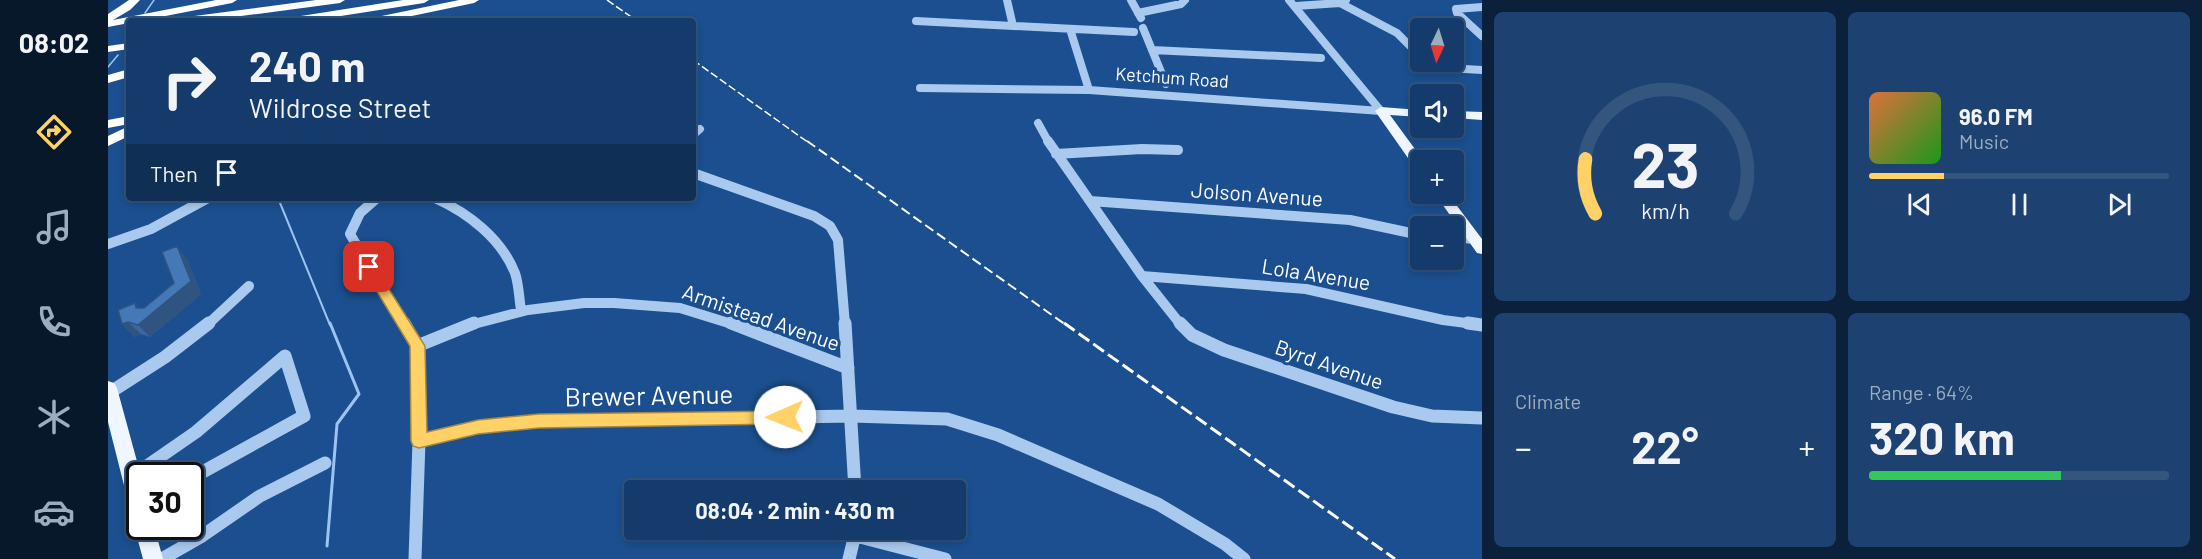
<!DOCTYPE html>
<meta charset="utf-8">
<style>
body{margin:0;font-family:Barlow,sans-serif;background:#1d4271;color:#f1f3f6;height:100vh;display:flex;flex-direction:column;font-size:22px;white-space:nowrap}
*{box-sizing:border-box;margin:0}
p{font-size:20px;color:#9dadc1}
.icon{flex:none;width:33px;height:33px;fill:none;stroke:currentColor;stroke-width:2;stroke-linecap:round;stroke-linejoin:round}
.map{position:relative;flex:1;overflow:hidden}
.panel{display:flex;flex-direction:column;gap:12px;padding:12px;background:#0b203b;width:720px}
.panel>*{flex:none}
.top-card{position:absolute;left:18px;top:18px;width:570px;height:183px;border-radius:6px;box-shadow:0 3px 9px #0003,0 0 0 2px #33557e;background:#143b6b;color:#f1f3f6;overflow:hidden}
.needle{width:39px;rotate:184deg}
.buttons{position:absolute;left:1302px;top:18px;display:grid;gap:12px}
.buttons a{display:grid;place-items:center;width:54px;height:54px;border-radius:6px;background:#143b6b;box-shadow:0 3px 9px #0003,0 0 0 2px #33557e;font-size:30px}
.speed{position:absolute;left:18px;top:462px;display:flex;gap:12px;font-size:30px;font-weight:700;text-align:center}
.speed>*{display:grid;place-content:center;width:78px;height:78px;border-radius:50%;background:#143b6b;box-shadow:0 3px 9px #0003,0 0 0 2px #33557e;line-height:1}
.speed .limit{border:3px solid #111;border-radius:9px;background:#fff;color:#111}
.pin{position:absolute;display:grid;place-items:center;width:51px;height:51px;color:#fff;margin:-26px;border-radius:12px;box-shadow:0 3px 9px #0006}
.me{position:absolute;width:66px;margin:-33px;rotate:269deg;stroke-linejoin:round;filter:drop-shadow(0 0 4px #0008)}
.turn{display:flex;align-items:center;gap:21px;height:126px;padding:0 24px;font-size:27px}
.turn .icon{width:78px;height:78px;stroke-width:2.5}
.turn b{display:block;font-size:42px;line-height:51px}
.then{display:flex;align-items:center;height:57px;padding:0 24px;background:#0003;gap:12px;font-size:22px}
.big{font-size:45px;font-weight:700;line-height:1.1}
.panel .card{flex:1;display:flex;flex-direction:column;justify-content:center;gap:9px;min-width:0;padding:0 21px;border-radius:9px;background:#1d4271}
.panel .dial{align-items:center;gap:0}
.dial svg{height:156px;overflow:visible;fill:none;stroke:#33557e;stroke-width:7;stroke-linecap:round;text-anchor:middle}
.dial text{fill:#f1f3f6;stroke:none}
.song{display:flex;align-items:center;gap:18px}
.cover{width:72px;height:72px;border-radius:9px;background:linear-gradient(135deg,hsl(20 70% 55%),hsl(120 70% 35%))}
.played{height:6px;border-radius:3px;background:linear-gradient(90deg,#ffd166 25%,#33557e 25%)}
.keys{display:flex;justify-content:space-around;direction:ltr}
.heat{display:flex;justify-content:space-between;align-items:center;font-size:33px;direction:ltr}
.charge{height:9px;border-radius:4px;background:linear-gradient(90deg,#34c759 64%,#33557e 0)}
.panel .tiles{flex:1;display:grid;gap:12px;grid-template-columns:repeat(2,1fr)}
.trip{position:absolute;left:516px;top:480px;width:342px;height:60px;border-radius:6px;background:#143b6b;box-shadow:0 3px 9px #0003,0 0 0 2px #33557e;font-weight:700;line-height:60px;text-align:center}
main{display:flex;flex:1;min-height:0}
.dock{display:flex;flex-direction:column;width:108px;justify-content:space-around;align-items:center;background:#08182b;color:#9dadc1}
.dock .icon{width:42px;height:42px}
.dock .active{color:#ffd166}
.dock b{font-size:27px;color:#f1f3f6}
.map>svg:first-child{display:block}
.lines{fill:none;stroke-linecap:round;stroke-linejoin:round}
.stream-far2{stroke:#9cc4f0;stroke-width:1.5}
.stream-far1{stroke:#9cc4f0;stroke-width:2}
.stream{stroke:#9cc4f0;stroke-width:3}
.minor-far2{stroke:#a9c9ee;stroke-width:8}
.minor-far1{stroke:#a9c9ee;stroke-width:10}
.minor{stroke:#a9c9ee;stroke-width:13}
.major{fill:#f0f6ff;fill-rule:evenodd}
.highway{fill:#fff;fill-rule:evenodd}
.rail-far2{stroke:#fff;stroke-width:1.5;stroke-dasharray:8 3;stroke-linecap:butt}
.rail-far1{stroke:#fff;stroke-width:2;stroke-dasharray:10 4.5;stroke-linecap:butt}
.rail{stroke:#fff;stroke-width:3;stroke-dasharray:13 5;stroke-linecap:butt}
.wall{fill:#3a679d}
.shaded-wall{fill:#305480}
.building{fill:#4478b7;stroke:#305480;stroke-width:1.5}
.route{fill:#ffd166;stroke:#a68842;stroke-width:1.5}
.labels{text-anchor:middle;stroke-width:6;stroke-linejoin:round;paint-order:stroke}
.far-street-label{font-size:18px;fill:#fff;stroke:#1b4f8f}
.street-label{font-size:21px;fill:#fff;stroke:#1b4f8f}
.near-street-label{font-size:26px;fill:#fff;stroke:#1b4f8f}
</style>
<main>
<nav class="dock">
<b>08:02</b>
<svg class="icon active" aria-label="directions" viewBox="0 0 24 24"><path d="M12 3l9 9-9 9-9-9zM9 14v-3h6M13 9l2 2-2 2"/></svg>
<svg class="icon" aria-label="music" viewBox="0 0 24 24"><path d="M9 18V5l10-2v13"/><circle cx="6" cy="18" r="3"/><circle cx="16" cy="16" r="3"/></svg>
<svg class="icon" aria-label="phone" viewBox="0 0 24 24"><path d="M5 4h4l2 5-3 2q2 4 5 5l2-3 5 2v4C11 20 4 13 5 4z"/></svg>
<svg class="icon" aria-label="climate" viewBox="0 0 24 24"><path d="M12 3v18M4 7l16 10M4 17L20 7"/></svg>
<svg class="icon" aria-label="car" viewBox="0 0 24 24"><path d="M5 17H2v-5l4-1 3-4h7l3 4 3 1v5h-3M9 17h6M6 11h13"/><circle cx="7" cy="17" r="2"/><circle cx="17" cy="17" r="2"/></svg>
</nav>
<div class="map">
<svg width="1374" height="559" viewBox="0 0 1374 559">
<rect width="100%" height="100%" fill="#1b4f8f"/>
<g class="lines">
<path class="stream-far2" d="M37 13 46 0
M0 67 10 55"/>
<path class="stream-far1" d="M170 198 222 325"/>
<path class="stream" d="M219 546 229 424 251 394 222 323"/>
<path class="minor-far2" d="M899 0 905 26
M1023 0 1033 18
M1181 0 1273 111
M1232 3 1289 33 1312 56
M1188 6 1232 3 1238 0
M1374 7 1348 9 1349 13 1374 36
M1030 13 1073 4 1077 0
M808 21 1026 32
M1035 28 1058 84
M962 29 981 90
M1044 50 1213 58
M1318 62 1323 67 1374 70
M812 88 981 90 1273 111
M930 123 941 143
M585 135 592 129"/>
<path class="minor-far1" d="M940 141 1034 276 1073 325
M948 154 1034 149 1070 150
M585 173 706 216 722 226 730 240 737 325
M269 198 252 213 242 234 296 325
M327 198C360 213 393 238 407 273 411 285 411 298 413 310
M982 201 1242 220 1312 235
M1346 237 1366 239
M0 244 43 229 100 198
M1034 276 1198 289 1335 320 1374 325
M99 325 141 286
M362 325 420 310 476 303H506L572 308 627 325"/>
<path class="minor" d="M296 323 309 346 311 441 307 559
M623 323 740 368
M737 323 747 490
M1072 323 1084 335 1116 350 1285 407 1324 416 1374 418
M1360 323 1374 325
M309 346 366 323
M1 393 57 357 101 323
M311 441 370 427 431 421 744 416 839 419 890 435 1050 504 1117 544 1136 559
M23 477 88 432 177 356 196 416 82 479
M748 536 837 559
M54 559 94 536 152 496 217 463
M741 559 748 530"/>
<path class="major" d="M1273 107 1312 110V117L1282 115 1315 160H1312V169L1307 168 1267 111Z
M1346 111 1374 112V120L1346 118Z
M1327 194H1340L1374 239V254L1369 253Z
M0 381 6 383 9 388 33 476 32 518 25 515 22 509 0 422Z
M32 518V526H46L55 559H35L26 526Z"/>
<path class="highway" d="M21 0H32L22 10 5 20 108 0H129L124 3 32 21H21V23L0 27V14Z
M208 0H237L232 3 96 21H66L71 18Z
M295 0H321L316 3 201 21H175L180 18Z
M351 0H371L366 3 280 21H259L264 18Z
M21 43V49L0 52V46Z
M21 69V77L0 83V75Z
M21 116V124L0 128V120Z
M21 126V136L0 146V136Z"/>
<path class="rail-far2" d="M499 0 529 21
M585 60 701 143"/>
<path class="rail-far1" d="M699 141 958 325"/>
<path class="rail" d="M956 323 1287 559"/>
</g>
<path class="wall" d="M79 259 93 294 42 337 33 334 27 337 14 324 32 308H36L66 283Z"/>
<path class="shaded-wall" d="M69 246 79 259 93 294 42 337 30 325 28 308 27 303 39 316 83 281Z
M20 322 33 334 27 337 14 324Z"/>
<path class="building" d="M69 246 83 281 30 325 20 322 14 324 10 310 27 303 28 308H36L66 283 54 252Z"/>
<path class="route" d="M261 263 265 264 317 346 319 432 370 420 431 414 677 411 682 413 685 417 682 422 677 424 431 428 370 434 311 448 305 446 303 441 302 346 254 267Z"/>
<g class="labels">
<g class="far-street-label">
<text transform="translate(1064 78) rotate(4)" y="6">Ketchum Road</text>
</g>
<g class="street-label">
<text transform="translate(1149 195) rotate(4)" y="7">Jolson Avenue</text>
<text transform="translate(1208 275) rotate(9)" y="7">Lola Avenue</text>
<text transform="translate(653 318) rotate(19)" y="7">Armistead Avenue</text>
<text transform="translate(1221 365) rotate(19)" y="7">Byrd Avenue</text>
</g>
<g class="near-street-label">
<text transform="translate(541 396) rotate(-1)" y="9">Brewer Avenue</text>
</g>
</g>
</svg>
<div class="buttons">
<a><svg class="needle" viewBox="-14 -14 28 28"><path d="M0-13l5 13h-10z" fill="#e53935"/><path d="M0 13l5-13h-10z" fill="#9dadc1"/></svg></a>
<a><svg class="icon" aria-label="sound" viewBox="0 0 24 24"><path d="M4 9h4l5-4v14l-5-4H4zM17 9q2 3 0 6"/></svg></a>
<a>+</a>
<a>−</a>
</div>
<div class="speed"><div class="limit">30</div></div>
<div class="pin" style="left:261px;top:267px;background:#d93025"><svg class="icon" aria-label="arrive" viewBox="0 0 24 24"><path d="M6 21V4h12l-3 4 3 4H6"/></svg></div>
<svg class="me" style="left:677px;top:417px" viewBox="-20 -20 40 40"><circle r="19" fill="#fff"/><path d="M0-13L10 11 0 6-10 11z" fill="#ffd166"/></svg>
<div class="trip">08:04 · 2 min · 430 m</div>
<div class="top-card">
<div class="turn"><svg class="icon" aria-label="right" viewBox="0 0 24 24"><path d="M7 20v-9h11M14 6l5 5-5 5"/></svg><div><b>240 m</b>Wildrose Street</div></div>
<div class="then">Then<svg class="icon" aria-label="arrive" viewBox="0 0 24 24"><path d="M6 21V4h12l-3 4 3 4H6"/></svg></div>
</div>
</div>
<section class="panel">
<div class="tiles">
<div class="card dial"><svg viewBox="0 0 100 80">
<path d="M14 69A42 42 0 1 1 86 69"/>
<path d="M14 69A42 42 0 0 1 9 41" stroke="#ffd166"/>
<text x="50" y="56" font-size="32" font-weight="700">23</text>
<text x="50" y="72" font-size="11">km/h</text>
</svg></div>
<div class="card">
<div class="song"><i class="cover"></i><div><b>96.0 FM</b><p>Music</p></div></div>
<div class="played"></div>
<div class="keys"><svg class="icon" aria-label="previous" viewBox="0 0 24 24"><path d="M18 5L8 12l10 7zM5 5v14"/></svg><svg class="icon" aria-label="pause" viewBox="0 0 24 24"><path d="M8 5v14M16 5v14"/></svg><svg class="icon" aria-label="next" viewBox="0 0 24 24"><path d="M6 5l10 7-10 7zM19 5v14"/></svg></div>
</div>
<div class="card"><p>Climate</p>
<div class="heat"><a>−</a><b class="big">22°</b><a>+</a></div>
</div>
<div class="card"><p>Range · 64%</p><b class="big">320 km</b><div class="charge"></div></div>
</div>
</section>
</main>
